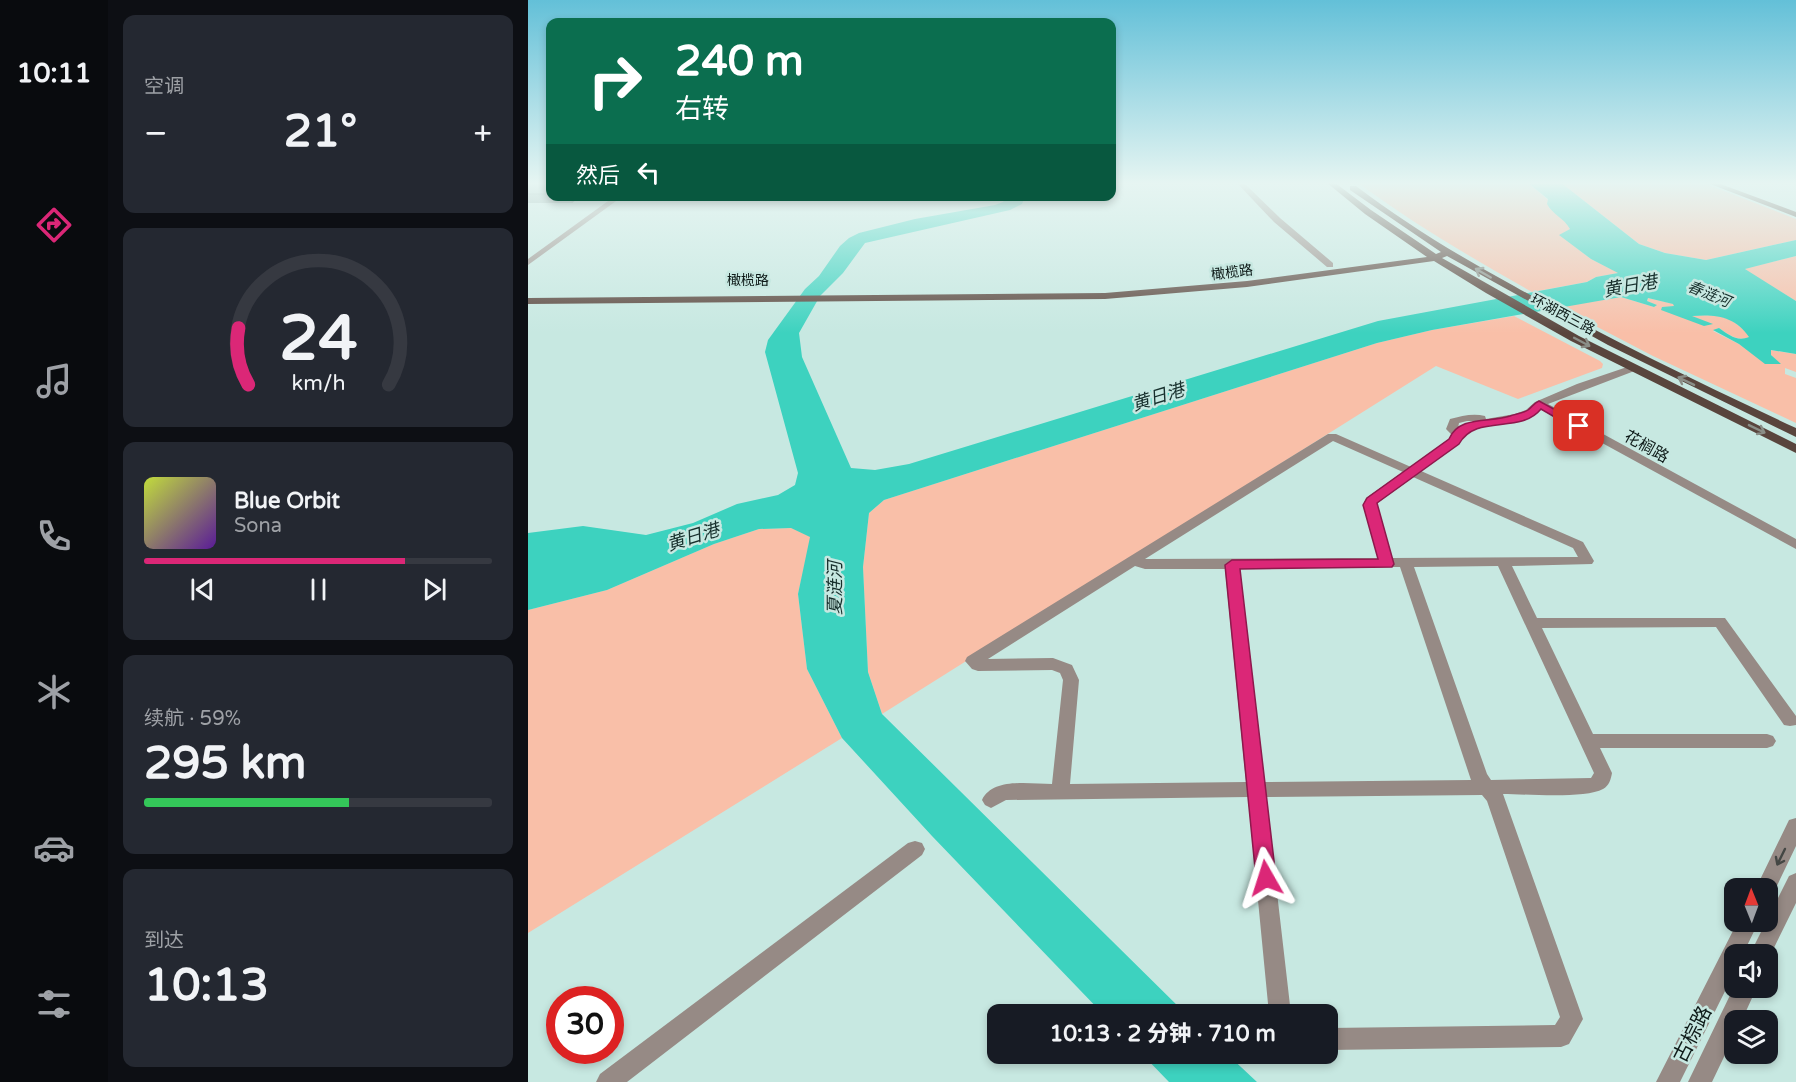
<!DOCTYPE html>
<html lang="zh">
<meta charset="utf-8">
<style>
body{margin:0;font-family:"Varela Round","Noto Sans SC",sans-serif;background:#242831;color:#f1f3f6;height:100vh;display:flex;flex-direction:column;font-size:22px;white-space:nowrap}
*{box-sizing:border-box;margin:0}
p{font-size:20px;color:#9ea1a6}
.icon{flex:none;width:33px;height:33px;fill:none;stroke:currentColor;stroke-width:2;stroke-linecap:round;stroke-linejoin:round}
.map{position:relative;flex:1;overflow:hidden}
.side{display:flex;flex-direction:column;gap:15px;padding:15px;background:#0d0f14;width:420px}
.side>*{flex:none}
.top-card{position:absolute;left:18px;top:18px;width:570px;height:183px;border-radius:12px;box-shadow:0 3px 9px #0003;background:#0b6e4f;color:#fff;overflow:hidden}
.needle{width:39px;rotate:359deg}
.tools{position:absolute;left:1196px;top:878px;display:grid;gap:12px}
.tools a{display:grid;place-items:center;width:54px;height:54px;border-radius:12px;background:#171b24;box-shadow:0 3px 9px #0003;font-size:30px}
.speed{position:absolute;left:18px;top:986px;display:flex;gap:12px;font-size:30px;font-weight:700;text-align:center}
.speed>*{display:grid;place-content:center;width:78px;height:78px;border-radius:50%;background:#171b24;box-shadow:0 3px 9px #0003;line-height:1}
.speed .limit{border:9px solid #d22;background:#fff;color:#111}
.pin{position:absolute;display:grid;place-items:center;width:51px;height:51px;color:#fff;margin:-26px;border-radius:12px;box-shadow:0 3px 9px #0006}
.me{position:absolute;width:66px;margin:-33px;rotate:354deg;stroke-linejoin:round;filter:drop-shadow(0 0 4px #0008)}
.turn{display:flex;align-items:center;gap:21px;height:126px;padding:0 30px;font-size:27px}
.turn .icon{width:78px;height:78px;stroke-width:2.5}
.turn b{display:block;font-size:42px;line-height:51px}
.then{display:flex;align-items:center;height:57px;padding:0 30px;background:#0003;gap:12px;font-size:22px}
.big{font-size:45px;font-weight:800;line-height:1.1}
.side .tile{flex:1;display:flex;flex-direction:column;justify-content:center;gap:9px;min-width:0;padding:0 21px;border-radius:12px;background:#242831}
.side .dial{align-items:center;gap:0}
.dial svg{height:156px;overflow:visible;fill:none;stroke:#363941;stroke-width:7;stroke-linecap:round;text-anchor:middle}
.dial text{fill:#f1f3f6;stroke:none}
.song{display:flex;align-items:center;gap:18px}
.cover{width:72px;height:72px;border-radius:9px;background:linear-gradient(135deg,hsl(70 70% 55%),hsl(270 70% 35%))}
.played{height:6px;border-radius:3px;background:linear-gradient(90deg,#db2777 75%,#363941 75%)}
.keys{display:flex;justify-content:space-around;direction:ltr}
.heat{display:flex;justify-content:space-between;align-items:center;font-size:33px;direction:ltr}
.charge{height:9px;border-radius:4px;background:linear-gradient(90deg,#34c759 59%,#363941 0)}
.trip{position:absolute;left:459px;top:1004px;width:351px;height:60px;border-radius:12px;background:#171b24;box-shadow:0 3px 9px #0003;font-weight:800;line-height:60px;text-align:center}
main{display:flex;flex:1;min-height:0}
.tabs{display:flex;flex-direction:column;width:108px;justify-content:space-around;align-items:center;background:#090b0e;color:#9ea1a6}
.tabs .icon{width:42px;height:42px}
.tabs .current{color:#db2777}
.tabs b{font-size:27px;color:#f1f3f6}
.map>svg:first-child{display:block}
.green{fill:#f9bfa8}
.water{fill:#3dd2bf}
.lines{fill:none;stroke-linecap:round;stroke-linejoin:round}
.minor{fill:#968a85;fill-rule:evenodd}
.major{fill:#59453d;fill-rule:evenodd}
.wall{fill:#7e9a95}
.shaded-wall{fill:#677d79}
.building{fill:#93b3ad;stroke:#677d79;stroke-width:1.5}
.oneway{stroke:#8a8e87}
.oneway2{stroke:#444744}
.route{fill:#db2777;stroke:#8e194d;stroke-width:1.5}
.labels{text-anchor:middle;stroke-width:5;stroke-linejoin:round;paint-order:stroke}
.far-street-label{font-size:14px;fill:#0e1a18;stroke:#c7e8e1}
.far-water-label{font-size:15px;font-style:italic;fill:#172f2c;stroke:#c7e8e1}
.street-label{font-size:16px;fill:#0e1a18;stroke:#c7e8e1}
.water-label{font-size:18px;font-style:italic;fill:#172f2c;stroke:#c7e8e1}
.near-street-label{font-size:20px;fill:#0e1a18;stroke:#c7e8e1}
</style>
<main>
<nav class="tabs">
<b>10:11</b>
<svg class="icon current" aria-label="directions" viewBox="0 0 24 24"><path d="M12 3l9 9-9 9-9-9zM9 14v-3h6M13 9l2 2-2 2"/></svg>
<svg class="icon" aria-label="music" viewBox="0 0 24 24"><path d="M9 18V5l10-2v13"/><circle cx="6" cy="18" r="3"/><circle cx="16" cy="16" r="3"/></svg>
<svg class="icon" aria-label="phone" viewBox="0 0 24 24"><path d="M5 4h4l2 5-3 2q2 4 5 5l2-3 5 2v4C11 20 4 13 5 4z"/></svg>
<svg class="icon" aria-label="climate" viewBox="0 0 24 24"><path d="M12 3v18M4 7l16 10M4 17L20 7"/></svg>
<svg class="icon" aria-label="car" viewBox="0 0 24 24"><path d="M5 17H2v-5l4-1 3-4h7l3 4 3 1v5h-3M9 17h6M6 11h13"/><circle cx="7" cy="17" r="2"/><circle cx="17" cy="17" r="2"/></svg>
<svg class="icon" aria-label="filters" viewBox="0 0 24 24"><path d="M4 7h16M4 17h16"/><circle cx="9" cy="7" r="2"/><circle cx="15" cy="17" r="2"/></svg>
</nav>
<section class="side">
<div class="tile"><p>空调</p>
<div class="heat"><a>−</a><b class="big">21°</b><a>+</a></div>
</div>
<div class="tile dial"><svg viewBox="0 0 100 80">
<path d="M14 69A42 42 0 1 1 86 69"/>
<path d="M14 69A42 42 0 0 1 9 40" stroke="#db2777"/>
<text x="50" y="56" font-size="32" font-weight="700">24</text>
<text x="50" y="72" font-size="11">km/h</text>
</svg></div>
<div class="tile">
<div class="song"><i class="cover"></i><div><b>Blue Orbit</b><p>Sona</p></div></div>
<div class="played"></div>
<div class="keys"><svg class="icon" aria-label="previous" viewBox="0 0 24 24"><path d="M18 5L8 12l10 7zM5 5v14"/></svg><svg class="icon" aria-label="pause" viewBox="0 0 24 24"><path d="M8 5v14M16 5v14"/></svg><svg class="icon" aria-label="next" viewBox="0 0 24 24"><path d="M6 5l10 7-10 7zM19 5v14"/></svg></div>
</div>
<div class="tile"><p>续航 · 59%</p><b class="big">295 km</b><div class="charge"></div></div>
<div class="tile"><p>到达</p><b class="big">10:13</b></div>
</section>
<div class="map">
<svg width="1268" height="1082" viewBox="0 0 1268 1082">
<rect width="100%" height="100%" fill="#c7e8e1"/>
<path class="green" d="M829 182H999L1020 200 1021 208 1036 219 1042 229 1032 235 1063 259 1091 273 1068 277 1059 282 1004 292C944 258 884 223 829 182Z
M1032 182H1173L1268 219V240L1178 260 1137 253 1111 244Z
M1268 256V301L1217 270 1219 268Z
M1093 297 1126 307 1128 305 1119 301 1120 298 1146 304V307H1135L1166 318 1163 316C1189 314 1204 315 1222 337 1210 342 1201 335 1191 328L1185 331 1211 344 1237 363 1252 364 1243 355 1242 350 1268 354V372L1257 368V374L1268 378V423L1125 356 1031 307Z
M986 316 1072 361 1075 364 1074 368 990 399 908 366 354 714 340 672 335 567 341 513 356 500 849 343 904 330Z
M264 528 283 537 270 594 279 669 314 738 0 933V610L79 590 186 544 231 529Z"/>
<path class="water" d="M999 182H1032L1111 244 1137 253 1178 260 1268 240V256L1217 269 1268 301V354L1243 350V355L1253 364H1237L1211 344 1185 330 1191 328C1201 335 1209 342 1221 337 1207 316 1187 314 1164 316L1185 324 1176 326 1133 310 1134 307 1146 306 1145 304 1120 298 1119 301 1129 305 1126 307 1093 297 904 330 849 343 356 500 341 513 335 567 340 672 354 714 658 1014H575L404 836 314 738 279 669 270 594 282 537 263 528 231 529 186 544 79 590 0 610V533L55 526 118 535 165 523 209 504 250 495 267 485 270 473 237 352 240 340 277 289 291 276 312 246 321 238 331 233 387 219 467 205 475 202 479 197H497L494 204 482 210 337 243 315 273 292 296 271 333 274 357 323 468 347 470 381 464 850 321 1059 282 1068 277 1090 273 1063 259 1031 235 1042 229C1036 218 1024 214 1019 204L1020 199Z
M613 1053H698L729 1082H641Z"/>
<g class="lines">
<path class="minor" d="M708 182H715L752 218 805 263V267H799L746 222Z
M87 196H95L0 265V259Z
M1105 365 1109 366V370L1020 404 1268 539V549L1012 409 995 419 948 428 938 434 931 443 893 471 1055 542 1066 561 1064 564 984 566 1009 618H1197L1268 716V725L1262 726 1256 725 1188 627 1014 628 1065 734H1239L1245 736 1248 741 1245 746 1239 748H1072L1084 773C1083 779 1081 786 1075 789 1057 799 998 794 975 794L1055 1019 1041 1044 1033 1047 800 1050V1028L1027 1025 1032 1017 959 801 954 795 738 797 763 1014H741L720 797 478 800 463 808 457 805 454 800C465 777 502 784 524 784L535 680 532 673 524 670 450 671 444 669 437 661 439 657 800 434H808L883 467 923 439 925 436 918 429 922 419C934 416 945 413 957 416L958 419 987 414 998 410 1007 402 1049 384ZM939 421H947L930 428 931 423ZM805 441 875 472 838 498 835 505 850 558 617 559ZM885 477 1045 548 1050 557 864 558 847 505ZM607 566 617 569H697L718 782 542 784 551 680 544 665 525 658 460 659ZM970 566 1066 773 1063 778 963 780 959 774 886 567ZM855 567H872L943 780 736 782 711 569Z
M1268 818V846L1245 894 1239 897V888H1228L1261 820Z
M387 841 394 843 397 849 394 855 99 1082H68L72 1074 380 843Z
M1268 873V903L1239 962V954H1222L1261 876Z
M1210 921H1231L1215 954H1206V973L1152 1082H1128Z
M1206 987H1229L1214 1020H1206V1036L1184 1082H1160Z"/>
<path class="major" d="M798 182H806L843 210 908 254 913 252 822 190V186H828C878 224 931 256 986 286 1078 338 1173 384 1268 428V437L1080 345 919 256 914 258 1051 336 1268 444V453L1043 341 958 293 906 261 719 287 577 299 0 304V298L577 293 719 281 899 257 837 214Z
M1177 182H1187L1268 212V217Z"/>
</g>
<path class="wall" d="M22 182V196H53L44 203H0V183Z"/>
<path class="shaded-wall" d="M42 196H53L44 203Z"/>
<path class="building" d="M3 182H22V194H0V183Z"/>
<defs><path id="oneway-shaft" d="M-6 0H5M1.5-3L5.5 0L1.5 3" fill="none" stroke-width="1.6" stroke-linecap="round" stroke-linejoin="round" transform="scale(1.5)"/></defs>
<g class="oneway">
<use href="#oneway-shaft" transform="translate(955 273) rotate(-150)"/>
<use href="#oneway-shaft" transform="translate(1054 342) rotate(28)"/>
<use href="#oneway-shaft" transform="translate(1158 381) rotate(-154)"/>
<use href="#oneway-shaft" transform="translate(1229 429) rotate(26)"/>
</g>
<use class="oneway2" href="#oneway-shaft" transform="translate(1253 857) rotate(116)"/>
<linearGradient id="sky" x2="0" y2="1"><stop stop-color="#63c0d8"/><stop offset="0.55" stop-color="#e6f5f2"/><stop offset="1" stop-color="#e6f5f2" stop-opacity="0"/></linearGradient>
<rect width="1268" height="333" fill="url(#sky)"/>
<path class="route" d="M1011 401 1057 426 1051 430 1047 429 1013 409C992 435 948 413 931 444L849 503 866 564 864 567 712 569 748 878 745 884 738 887 731 884 728 878 697 565 704 560 850 559 835 505 839 498 921 439C931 415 962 423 982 416 987 414 996 413 1000 410 1005 406 1006 403 1011 401Z"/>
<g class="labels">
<g class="far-street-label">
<text transform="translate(704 272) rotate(-7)" y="5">橄榄路</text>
<text x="220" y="285">橄榄路</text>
<text transform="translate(1035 314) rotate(28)" y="5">环湖西三路</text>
</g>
<g class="far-water-label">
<text transform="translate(1181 294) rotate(22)" y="5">春涟河</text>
</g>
<g class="street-label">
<text transform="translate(1119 446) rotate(29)" y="6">花榈路</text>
</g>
<g class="water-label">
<text transform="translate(1102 286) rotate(-10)" y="6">黄日港</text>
<text transform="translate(630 397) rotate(-17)" y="6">黄日港</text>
<text transform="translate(165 537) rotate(-17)" y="6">黄日港</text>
<text transform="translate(307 588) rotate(-90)" y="6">夏涟河</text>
</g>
<g class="near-street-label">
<text transform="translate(1164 1034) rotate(-63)" y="7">古棕路</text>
</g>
</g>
</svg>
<div class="tools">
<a><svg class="needle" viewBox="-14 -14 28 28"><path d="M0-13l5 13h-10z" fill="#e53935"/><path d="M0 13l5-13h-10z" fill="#9ea1a6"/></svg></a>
<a><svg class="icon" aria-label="sound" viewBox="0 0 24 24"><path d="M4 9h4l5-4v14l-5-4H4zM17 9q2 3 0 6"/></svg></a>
<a><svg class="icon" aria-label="layers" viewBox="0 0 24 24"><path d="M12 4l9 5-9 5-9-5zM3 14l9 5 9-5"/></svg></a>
</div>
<div class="speed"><div class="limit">30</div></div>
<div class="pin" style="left:1051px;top:426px;background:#d93025"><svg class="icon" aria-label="arrive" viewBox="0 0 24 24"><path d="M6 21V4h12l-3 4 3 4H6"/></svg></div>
<svg class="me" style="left:738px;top:878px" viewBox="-20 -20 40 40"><path d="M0-17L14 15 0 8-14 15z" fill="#db2777" stroke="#fff" stroke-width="4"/></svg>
<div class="trip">10:13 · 2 分钟 · 710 m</div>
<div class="top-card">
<div class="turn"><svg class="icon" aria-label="right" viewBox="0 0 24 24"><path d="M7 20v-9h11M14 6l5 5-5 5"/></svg><div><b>240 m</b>右转</div></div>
<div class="then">然后<svg class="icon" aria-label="left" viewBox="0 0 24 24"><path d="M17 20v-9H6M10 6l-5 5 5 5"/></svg></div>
</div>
</div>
</main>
